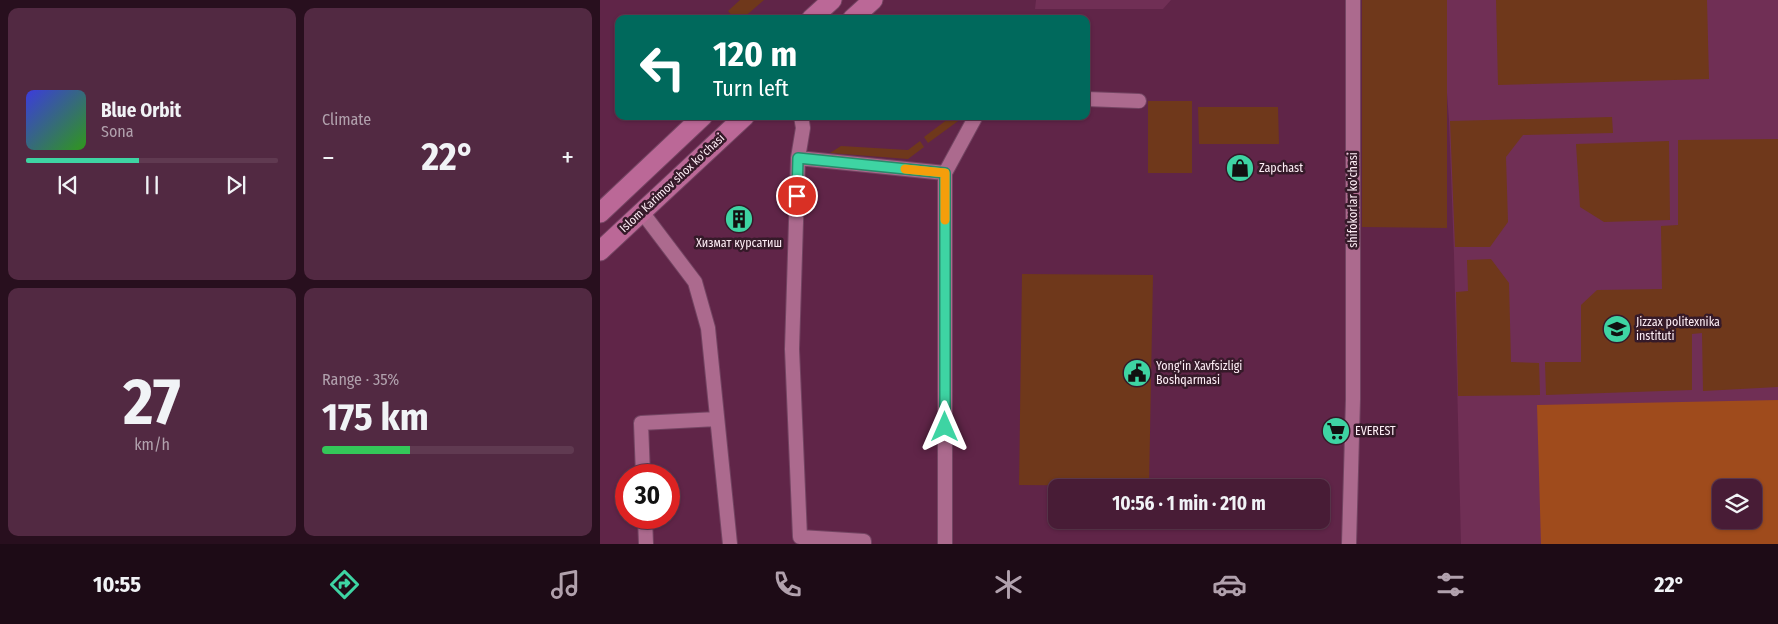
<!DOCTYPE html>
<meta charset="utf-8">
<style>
body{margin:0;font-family:"Fira Sans Condensed",sans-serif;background:#522942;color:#f1f3f6;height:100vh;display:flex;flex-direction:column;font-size:19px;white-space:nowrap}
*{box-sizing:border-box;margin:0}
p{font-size:16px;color:#b1a1ad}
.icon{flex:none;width:28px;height:28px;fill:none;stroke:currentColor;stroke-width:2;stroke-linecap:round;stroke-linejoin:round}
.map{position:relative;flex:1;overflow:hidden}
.drawer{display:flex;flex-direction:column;gap:8px;padding:8px;background:#280f1e;width:600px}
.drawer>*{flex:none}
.banner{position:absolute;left:15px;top:15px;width:475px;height:105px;border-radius:10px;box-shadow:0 1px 4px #0004,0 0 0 1px #603a51;background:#00695c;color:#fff;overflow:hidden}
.buttons{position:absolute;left:1112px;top:479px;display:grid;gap:10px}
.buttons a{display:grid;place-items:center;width:50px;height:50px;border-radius:10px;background:#481c36;box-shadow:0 1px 4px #0004,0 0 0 1px #603a51;font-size:25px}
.speed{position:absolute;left:15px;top:464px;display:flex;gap:10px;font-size:25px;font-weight:700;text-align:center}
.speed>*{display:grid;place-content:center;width:65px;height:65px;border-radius:50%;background:#481c36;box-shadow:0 1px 4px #0004,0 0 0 1px #603a51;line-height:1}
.speed .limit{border:8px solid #d22;background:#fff;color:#111}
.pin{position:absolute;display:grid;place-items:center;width:42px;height:42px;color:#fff;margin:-21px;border:2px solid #fff;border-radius:50%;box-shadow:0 1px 5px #0007}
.me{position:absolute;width:55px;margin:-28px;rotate:0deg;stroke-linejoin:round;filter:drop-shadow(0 0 4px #0008)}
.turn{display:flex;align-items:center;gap:18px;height:105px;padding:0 15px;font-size:22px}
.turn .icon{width:65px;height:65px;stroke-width:2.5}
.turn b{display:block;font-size:35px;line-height:42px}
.big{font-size:38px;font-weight:700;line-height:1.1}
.drawer .widget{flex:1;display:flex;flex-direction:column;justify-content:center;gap:8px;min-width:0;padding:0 18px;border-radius:10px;background:#522942}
.drawer .dial{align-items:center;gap:0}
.dial b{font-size:65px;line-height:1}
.song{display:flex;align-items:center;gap:15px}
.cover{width:60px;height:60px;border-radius:8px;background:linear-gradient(135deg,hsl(240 70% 55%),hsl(110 70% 35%))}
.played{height:5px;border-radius:2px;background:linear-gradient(90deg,#3ed4a3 45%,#603a51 45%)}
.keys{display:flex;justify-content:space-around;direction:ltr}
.heat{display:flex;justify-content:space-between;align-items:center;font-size:28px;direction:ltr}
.charge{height:8px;border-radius:4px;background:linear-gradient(90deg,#34c759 35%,#603a51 0)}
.drawer .tiles{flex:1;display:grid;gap:8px;grid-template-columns:repeat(2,1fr)}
.trip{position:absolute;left:448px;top:479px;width:282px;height:50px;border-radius:10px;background:#481c36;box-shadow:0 1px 4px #0004,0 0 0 1px #603a51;font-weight:700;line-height:50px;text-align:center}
.dock{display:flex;height:80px;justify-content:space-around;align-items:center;background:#1d0b16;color:#b1a1ad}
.dock .icon{width:35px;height:35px}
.dock .active{color:#3ed4a3}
.dock b{font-size:22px;color:#f1f3f6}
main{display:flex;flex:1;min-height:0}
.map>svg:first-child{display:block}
.built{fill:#702f55;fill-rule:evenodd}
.green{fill:#6f381b}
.forest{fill:#9f4b1c;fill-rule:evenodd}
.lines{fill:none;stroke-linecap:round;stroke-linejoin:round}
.minor-casing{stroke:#734462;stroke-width:16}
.secondary-casing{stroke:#734462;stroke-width:21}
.minor{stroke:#ac6a8e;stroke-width:14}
.secondary{stroke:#bb6897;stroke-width:19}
.route-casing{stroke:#288a6a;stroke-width:12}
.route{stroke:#3ed4a3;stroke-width:9}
.slow{stroke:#f59e0b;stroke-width:9}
.labels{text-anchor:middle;stroke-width:5;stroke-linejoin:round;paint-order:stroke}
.poi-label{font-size:12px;fill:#feeef6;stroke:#351a29;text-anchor:start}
.street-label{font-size:12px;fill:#feeef6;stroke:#351a29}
</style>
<main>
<section class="drawer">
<div class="tiles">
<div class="widget">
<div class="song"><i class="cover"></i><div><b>Blue Orbit</b><p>Sona</p></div></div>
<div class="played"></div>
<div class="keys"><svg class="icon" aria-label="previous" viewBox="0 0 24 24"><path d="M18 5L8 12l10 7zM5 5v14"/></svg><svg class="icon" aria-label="pause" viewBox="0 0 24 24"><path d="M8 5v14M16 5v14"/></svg><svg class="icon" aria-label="next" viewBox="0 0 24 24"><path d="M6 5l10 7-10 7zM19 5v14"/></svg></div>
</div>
<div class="widget"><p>Climate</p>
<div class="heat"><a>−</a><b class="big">22°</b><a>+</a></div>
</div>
<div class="widget dial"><b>27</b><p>km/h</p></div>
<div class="widget"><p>Range · 35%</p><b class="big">175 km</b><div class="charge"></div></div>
</div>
</section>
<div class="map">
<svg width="1178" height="544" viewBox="0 0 1178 544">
<rect width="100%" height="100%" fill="#602548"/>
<path class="built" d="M436 0H571L563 9H435Z
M840 0H1178V544H861L854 255 849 120ZM1121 488H1154V520H1121Z"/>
<path class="green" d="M140 0H164L142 19H135L128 11Z
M762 0H847V228L762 227Z
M896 0H1107L1109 79 898 85Z
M548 101H592V173H548Z
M598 107H678L679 144H599Z
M352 116H365L328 143 324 137Z
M1012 117 1013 133 923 135 906 157 908 222 890 247H855L850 121Z
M1178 139V387L1103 391 1102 333 1092 334V390L946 395 945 362H981V305L997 290 1062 289 1061 226 1078 225V140Z
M320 141 324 147 308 159 230 153 241 146 308 150Z
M1069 141 1070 220 1004 222 980 207 976 144Z
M891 259 909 283 911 362 939 363 940 395 858 396 856 292 868 291 867 260Z
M422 274 553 275 549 486 419 485Z"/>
<path class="forest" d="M1178 400V544H941L937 405ZM1121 488H1154V520H1121Z"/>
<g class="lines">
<defs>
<path id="minor" d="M486 99 539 101
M201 116 203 128 198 158 345 173V544
M198 158 192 349 200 537 264 541V544
M345 173 376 116
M42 212 95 282 108 328 130 544
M43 475 41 423 117 419
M45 518 46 544
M749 544 753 399V0"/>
<path id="secondary" d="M211 19 232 0
M252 19 273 0
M0 213 103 116
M0 251 145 116"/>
</defs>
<use href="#minor" class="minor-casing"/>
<use href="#secondary" class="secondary-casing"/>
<use href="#minor" class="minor"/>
<use href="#secondary" class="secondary"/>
</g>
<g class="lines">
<defs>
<path id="route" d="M197 196 198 158 345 173V427"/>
</defs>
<use href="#route" class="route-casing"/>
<use href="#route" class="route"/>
<path class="slow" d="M305 169 345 173V220"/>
</g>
<defs>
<symbol id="shop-disc" viewBox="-11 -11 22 22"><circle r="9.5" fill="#3ed4a3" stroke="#351a29"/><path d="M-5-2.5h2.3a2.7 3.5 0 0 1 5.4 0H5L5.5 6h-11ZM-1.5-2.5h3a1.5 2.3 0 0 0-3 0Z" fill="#111"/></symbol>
<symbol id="building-disc" viewBox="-11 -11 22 22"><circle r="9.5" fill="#3ed4a3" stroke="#351a29"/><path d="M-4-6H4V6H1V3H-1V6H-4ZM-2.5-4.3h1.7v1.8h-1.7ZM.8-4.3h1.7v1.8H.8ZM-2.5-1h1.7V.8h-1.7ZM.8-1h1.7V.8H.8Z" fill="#111"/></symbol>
<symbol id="university-disc" viewBox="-11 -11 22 22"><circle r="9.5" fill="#3ed4a3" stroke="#351a29"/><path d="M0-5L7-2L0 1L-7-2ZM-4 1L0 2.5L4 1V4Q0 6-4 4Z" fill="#111"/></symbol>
<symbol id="civic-disc" viewBox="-11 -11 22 22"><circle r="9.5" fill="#3ed4a3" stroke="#351a29"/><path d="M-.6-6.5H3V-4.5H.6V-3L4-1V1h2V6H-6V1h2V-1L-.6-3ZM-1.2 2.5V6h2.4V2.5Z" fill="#111"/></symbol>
<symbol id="supermarket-disc" viewBox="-11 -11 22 22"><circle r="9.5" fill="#3ed4a3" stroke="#351a29"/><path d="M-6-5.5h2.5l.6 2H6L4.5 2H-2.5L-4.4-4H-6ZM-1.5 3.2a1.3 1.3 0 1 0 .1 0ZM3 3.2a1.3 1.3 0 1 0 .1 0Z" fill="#111"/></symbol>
</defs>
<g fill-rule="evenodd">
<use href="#shop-disc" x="624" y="152" width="32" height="32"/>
<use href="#building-disc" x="123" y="203" width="32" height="32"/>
<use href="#university-disc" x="1001" y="313" width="32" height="32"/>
<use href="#civic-disc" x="521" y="357" width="32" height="32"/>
<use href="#supermarket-disc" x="720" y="415" width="32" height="32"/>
</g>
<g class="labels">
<g class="poi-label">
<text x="659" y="172">Zapchast</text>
<text x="139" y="247" text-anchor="middle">Хизмат курсатиш</text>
<text x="1036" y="326">Jizzax politexnika<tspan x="1036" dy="14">instituti</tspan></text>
<text x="556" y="370">Yong'in Xavfsizligi<tspan x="556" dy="14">Boshqarmasi</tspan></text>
<text x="755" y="435">EVEREST</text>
</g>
<g class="street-label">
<text transform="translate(72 183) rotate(-43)" y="4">Islom Karimov shox ko'chasi</text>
<text transform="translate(753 200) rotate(-90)" y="4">shifokorlar ko'chasi</text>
</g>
</g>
</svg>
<div class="buttons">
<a><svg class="icon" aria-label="layers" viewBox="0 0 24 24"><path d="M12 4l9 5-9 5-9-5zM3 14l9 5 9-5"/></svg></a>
</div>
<div class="speed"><div class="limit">30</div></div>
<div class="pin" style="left:197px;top:196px;background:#d93025"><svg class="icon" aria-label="arrive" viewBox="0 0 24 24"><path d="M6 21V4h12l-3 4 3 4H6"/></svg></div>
<svg class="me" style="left:345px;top:427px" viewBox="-20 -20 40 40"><path d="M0-17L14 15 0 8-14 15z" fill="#3ed4a3" stroke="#fff" stroke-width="4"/></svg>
<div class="trip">10:56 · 1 min · 210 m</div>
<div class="banner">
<div class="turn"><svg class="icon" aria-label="left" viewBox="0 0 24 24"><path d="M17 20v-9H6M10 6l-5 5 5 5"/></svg><div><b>120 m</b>Turn left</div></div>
</div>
</div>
</main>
<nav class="dock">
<b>10:55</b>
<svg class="icon active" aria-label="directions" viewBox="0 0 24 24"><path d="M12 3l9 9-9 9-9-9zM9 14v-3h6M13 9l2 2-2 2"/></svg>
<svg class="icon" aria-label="music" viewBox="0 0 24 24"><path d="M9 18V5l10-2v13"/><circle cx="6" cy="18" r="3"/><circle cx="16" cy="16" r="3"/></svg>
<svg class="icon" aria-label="phone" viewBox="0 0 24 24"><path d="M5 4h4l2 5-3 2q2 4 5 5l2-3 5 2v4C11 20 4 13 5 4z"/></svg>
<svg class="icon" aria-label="climate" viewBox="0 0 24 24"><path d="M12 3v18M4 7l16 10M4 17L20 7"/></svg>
<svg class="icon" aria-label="car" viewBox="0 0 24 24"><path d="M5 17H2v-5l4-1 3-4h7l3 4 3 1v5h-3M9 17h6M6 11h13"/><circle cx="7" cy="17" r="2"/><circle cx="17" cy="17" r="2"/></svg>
<svg class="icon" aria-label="filters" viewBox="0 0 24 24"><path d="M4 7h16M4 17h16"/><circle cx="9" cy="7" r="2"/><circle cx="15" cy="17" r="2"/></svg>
<b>22°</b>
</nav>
